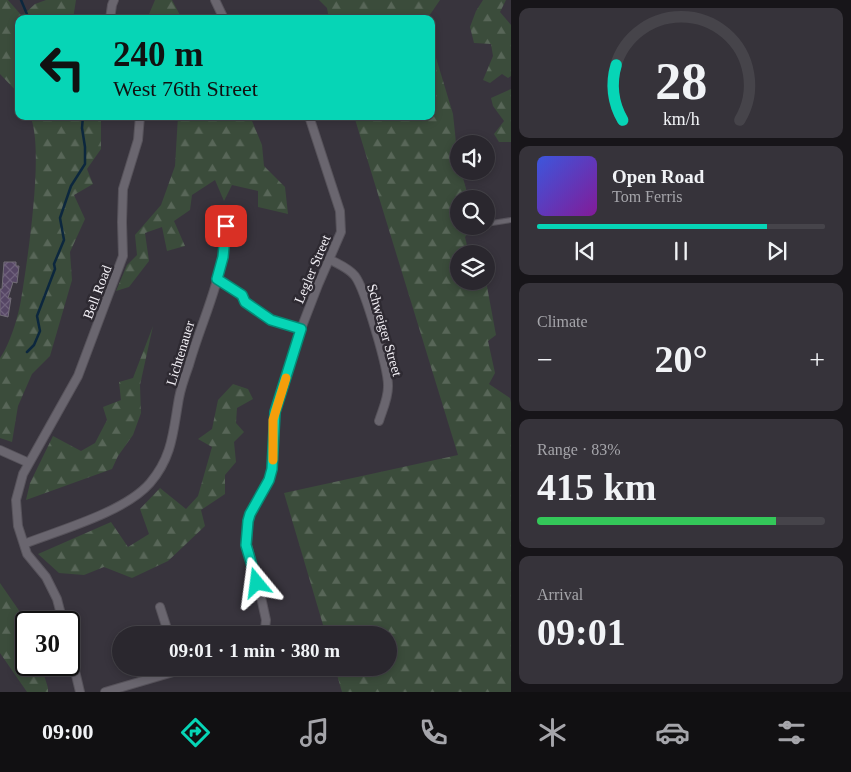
<!DOCTYPE html>
<meta charset="utf-8">
<style>
body{margin:0;font-family:Georgia,serif;background:#36333a;color:#f1f3f6;height:100vh;display:flex;flex-direction:column;font-size:19px;white-space:nowrap}
*{box-sizing:border-box;margin:0}
p{font-size:16px;color:#a5a5aa}
.icon{flex:none;width:28px;height:28px;fill:none;stroke:currentColor;stroke-width:2;stroke-linecap:round;stroke-linejoin:round}
.map{position:relative;flex:1;overflow:hidden}
.panel{display:flex;flex-direction:column;gap:8px;padding:8px;background:#171519;width:340px}
.panel>*{flex:none}
.hud{position:absolute;left:15px;top:15px;width:420px;height:105px;border-radius:10px;box-shadow:0 2px 8px #0003,0 0 0 1px #46444a;background:#06d5b6;color:#111;overflow:hidden}
.buttons{position:absolute;left:450px;top:135px;display:grid;gap:10px}
.buttons a{display:grid;place-items:center;width:45px;height:45px;border-radius:50%;background:#2a272e;box-shadow:0 2px 8px #0003,0 0 0 1px #46444a;font-size:25px}
.speed{position:absolute;left:15px;top:611px;display:flex;gap:10px;font-size:25px;font-weight:700;text-align:center}
.speed>*{display:grid;place-content:center;width:65px;height:65px;border-radius:50%;background:#2a272e;box-shadow:0 2px 8px #0003,0 0 0 1px #46444a;line-height:1}
.speed .limit{border:2px solid #111;border-radius:8px;background:#fff;color:#111}
.pin{position:absolute;display:grid;place-items:center;width:42px;height:42px;color:#fff;margin:-21px;border-radius:10px;box-shadow:0 2px 8px #0006}
.me{position:absolute;width:55px;margin:-28px;rotate:344deg;stroke-linejoin:round;filter:drop-shadow(0 0 4px #0008)}
.turn{display:flex;align-items:center;gap:18px;height:105px;padding:0 15px;font-size:22px}
.turn .icon{width:65px;height:65px;stroke-width:2.5}
.turn b{display:block;font-size:35px;line-height:42px}
.big{font-size:38px;font-weight:700;line-height:1.1}
.panel .card{flex:1;display:flex;flex-direction:column;justify-content:center;gap:8px;min-width:0;padding:0 18px;border-radius:10px;background:#36333a}
.panel .dial{align-items:center;gap:0}
.dial svg{height:130px;overflow:visible;fill:none;stroke:#46444a;stroke-width:7;stroke-linecap:round;text-anchor:middle}
.dial text{fill:#f1f3f6;stroke:none}
.song{display:flex;align-items:center;gap:15px}
.cover{width:60px;height:60px;border-radius:8px;background:linear-gradient(135deg,hsl(230 70% 55%),hsl(290 70% 35%))}
.played{height:5px;border-radius:2px;background:linear-gradient(90deg,#06d5b6 80%,#46444a 80%)}
.keys{display:flex;justify-content:space-around;direction:ltr}
.heat{display:flex;justify-content:space-between;align-items:center;font-size:28px;direction:ltr}
.charge{height:8px;border-radius:4px;background:linear-gradient(90deg,#34c759 83%,#46444a 0)}
.trip{position:absolute;left:112px;top:626px;width:285px;height:50px;border-radius:25px;background:#2a272e;box-shadow:0 2px 8px #0003,0 0 0 1px #46444a;font-weight:700;line-height:50px;text-align:center}
.tab-bar{display:flex;height:80px;justify-content:space-around;align-items:center;background:#111012;color:#a5a5aa}
.tab-bar .icon{width:35px;height:35px}
.tab-bar .selected{color:#06d5b6}
.tab-bar b{font-size:22px;color:#f1f3f6}
main{display:flex;flex:1;min-height:0}
.map>svg:first-child{display:block}
.forest{fill:url(#forest-firs)}
.lines{fill:none;stroke-linecap:round;stroke-linejoin:round}
.stream{stroke:#0c273e;stroke-width:2.5}
.building{fill:url(#building-cross-hatch);stroke:#726d77}
.lane-casing{stroke:#57535b;stroke-width:6}
.street-casing{stroke:#57535b;stroke-width:10}
.lane{stroke:#6a666f;stroke-width:4}
.street{stroke:#6a666f;stroke-width:8}
.route-casing{stroke:#048a76;stroke-width:12}
.route{stroke:#06d5b6;stroke-width:9}
.slow{stroke:#f59e0b;stroke-width:9}
.labels{text-anchor:middle;stroke-width:5;stroke-linejoin:round;paint-order:stroke}
.street-label{font-size:14px;fill:#f3f0f6;stroke:#2e2a32}
</style>
<main>
<div class="map">
<svg width="511" height="692" viewBox="0 0 511 692">
<defs>
<pattern id="forest-firs" width="22" height="20" patternUnits="userSpaceOnUse" patternTransform="scale(1.25)"><rect width="22" height="20" fill="#3b4c3b"/><path d="M5 1l3.5 6h-7zM16 11l3.5 6h-7z" fill="#586658"/></pattern>
<pattern id="building-cross-hatch" width="8" height="8" patternUnits="userSpaceOnUse" patternTransform="scale(1.25)"><rect width="8" height="8" fill="#564665"/><path d="M0 0l8 8M0 8l8-8" fill="none" stroke="#6f617c"/></pattern>
</defs>
<rect width="100%" height="100%" fill="#38343d"/>
<path class="forest" d="M0 0H8L22 16 35 4 46 0H76L73 19H19V94L0 74Z
M155 0H172L182 19H147Z
M319 0H440L427 19H329L327 8Z
M483 0H506L500 12 511 25V76L508 78 502 74 490 83 483 80 493 56 491 44 474 43 470 27 476 11Z
M431 41 453 114 459 171H461L469 199H459V226H474L465 237 469 254H459V281H486L496 335 488 341 495 373 489 384 510 398 511 403V692H342L335 668H389V635H326L284 493 458 455 354 116H431Z
M511 89V142H499L494 134 504 121 493 106 491 98Z
M30 116H101V149L87 169 93 184 74 195 85 219 70 252 72 280 50 356 32 374 18 406 12 442 0 438V358C10 344 18 317 21 300 27 263 45 147 30 116Z
M178 116H250L262 145 264 166 285 187 288 214 258 207V191L232 185 224 201 215 180 192 195 190 210 174 221 185 246 167 251 162 227 145 233 149 261 129 287 116 291 127 265 137 255 135 235 161 205 175 166Z
M153 326 140 385 141 413 133 435 118 456 112 469 26 500 30 483 53 436 81 451 95 443 107 420 103 407 121 400 119 382 133 378Z
M233 384 248 389 253 399 237 408 236 423 244 432 234 442 236 462 225 475V494L201 510 205 526 168 561 132 578 104 567 84 575 59 573 38 554 111 522 128 547 149 534 140 509 160 488 186 509 198 496 212 447 198 439 212 429 218 400Z
M0 583 27 622 26 665H41L48 688V692H27L0 653Z"/>
<g class="lines">
<path class="stream" d="M21 0 29 19
M27 352 34 345 40 331 37 316 55 269 54 264 64 240 60 218 71 186 85 164V147L82 128 83 116"/>
</g>
<path class="building" d="M4 262H16V266H19L17 283 13 282 8 298H11L8 317 0 315V289H2Z"/>
<g class="lines">
<defs>
<path id="lane" d="M486 224 511 220"/>
<path id="street" d="M215 0 224 19
M110 19 112 5 114 0
M329 259C338 264 349 268 355 276 365 289 389 371 388 387 388 399 382 411 379 421
M217 279 241 295 245 302 271 320 301 329
M0 450 29 463
M24 544C60 530 125 512 150 483 173 456 173 431 179 398 181 387 185 376 189 365 199 329 216 294 223 256 225 246 225 236 226 226
M160 607 169 635
M63 622 57 599 46 577 27 554 18 526 16 500 23 474 78 376 123 256 122 222 123 189 138 140 140 116
M262 635 265 629 266 620 261 597 247 545 248 521 250 514 269 480 272 469 275 412 301 329 318 285 341 232 340 211 309 116
M69 646 80 692
M105 692 187 668"/>
</defs>
<use href="#lane" class="lane-casing"/>
<use href="#street" class="street-casing"/>
<use href="#lane" class="lane"/>
<use href="#street" class="street"/>
</g>
<g class="lines">
<defs>
<path id="route" d="M226 226 223 257 217 279 242 295 245 302 271 320 301 329 275 412 272 469 269 480 250 514 248 521 246 545 257 583"/>
</defs>
<use href="#route" class="route-casing"/>
<use href="#route" class="route"/>
<path class="slow" d="M273 460V420L286 378"/>
</g>
<g class="labels">
<g class="street-label">
<text transform="translate(312 269) rotate(-67)" y="5">Legler Street</text>
<text transform="translate(97 292) rotate(-69)" y="5">Bell Road</text>
<text transform="translate(385 330) rotate(74)" y="5">Schweiger Street</text>
<text transform="translate(180 353) rotate(-73)" y="5">Lichtenauer</text>
</g>
</g>
</svg>
<div class="buttons">
<a><svg class="icon" aria-label="sound" viewBox="0 0 24 24"><path d="M4 9h4l5-4v14l-5-4H4zM17 9q2 3 0 6"/></svg></a>
<a><svg class="icon" aria-label="search" viewBox="0 0 24 24"><circle cx="10" cy="10" r="6"/><path d="M15 15l6 6"/></svg></a>
<a><svg class="icon" aria-label="layers" viewBox="0 0 24 24"><path d="M12 4l9 5-9 5-9-5zM3 14l9 5 9-5"/></svg></a>
</div>
<div class="speed"><div class="limit">30</div></div>
<div class="pin" style="left:226px;top:226px;background:#d93025"><svg class="icon" aria-label="arrive" viewBox="0 0 24 24"><path d="M6 21V4h12l-3 4 3 4H6"/></svg></div>
<svg class="me" style="left:257px;top:583px" viewBox="-20 -20 40 40"><path d="M0-17L14 15 0 8-14 15z" fill="#06d5b6" stroke="#fff" stroke-width="4"/></svg>
<div class="trip">09:01 · 1 min · 380 m</div>
<div class="hud">
<div class="turn"><svg class="icon" aria-label="left" viewBox="0 0 24 24"><path d="M17 20v-9H6M10 6l-5 5 5 5"/></svg><div><b>240 m</b>West 76th Street</div></div>
</div>
</div>
<section class="panel">
<div class="card dial"><svg viewBox="0 0 100 80">
<path d="M14 69A42 42 0 1 1 86 69"/>
<path d="M14 69A42 42 0 0 1 10 35" stroke="#06d5b6"/>
<text x="50" y="56" font-size="32" font-weight="700">28</text>
<text x="50" y="72" font-size="11">km/h</text>
</svg></div>
<div class="card">
<div class="song"><i class="cover"></i><div><b>Open Road</b><p>Tom Ferris</p></div></div>
<div class="played"></div>
<div class="keys"><svg class="icon" aria-label="previous" viewBox="0 0 24 24"><path d="M18 5L8 12l10 7zM5 5v14"/></svg><svg class="icon" aria-label="pause" viewBox="0 0 24 24"><path d="M8 5v14M16 5v14"/></svg><svg class="icon" aria-label="next" viewBox="0 0 24 24"><path d="M6 5l10 7-10 7zM19 5v14"/></svg></div>
</div>
<div class="card"><p>Climate</p>
<div class="heat"><a>−</a><b class="big">20°</b><a>+</a></div>
</div>
<div class="card"><p>Range · 83%</p><b class="big">415 km</b><div class="charge"></div></div>
<div class="card"><p>Arrival</p><b class="big">09:01</b></div>
</section>
</main>
<nav class="tab-bar">
<b>09:00</b>
<svg class="icon selected" aria-label="directions" viewBox="0 0 24 24"><path d="M12 3l9 9-9 9-9-9zM9 14v-3h6M13 9l2 2-2 2"/></svg>
<svg class="icon" aria-label="music" viewBox="0 0 24 24"><path d="M9 18V5l10-2v13"/><circle cx="6" cy="18" r="3"/><circle cx="16" cy="16" r="3"/></svg>
<svg class="icon" aria-label="phone" viewBox="0 0 24 24"><path d="M5 4h4l2 5-3 2q2 4 5 5l2-3 5 2v4C11 20 4 13 5 4z"/></svg>
<svg class="icon" aria-label="climate" viewBox="0 0 24 24"><path d="M12 3v18M4 7l16 10M4 17L20 7"/></svg>
<svg class="icon" aria-label="car" viewBox="0 0 24 24"><path d="M5 17H2v-5l4-1 3-4h7l3 4 3 1v5h-3M9 17h6M6 11h13"/><circle cx="7" cy="17" r="2"/><circle cx="17" cy="17" r="2"/></svg>
<svg class="icon" aria-label="filters" viewBox="0 0 24 24"><path d="M4 7h16M4 17h16"/><circle cx="9" cy="7" r="2"/><circle cx="15" cy="17" r="2"/></svg>
</nav>
